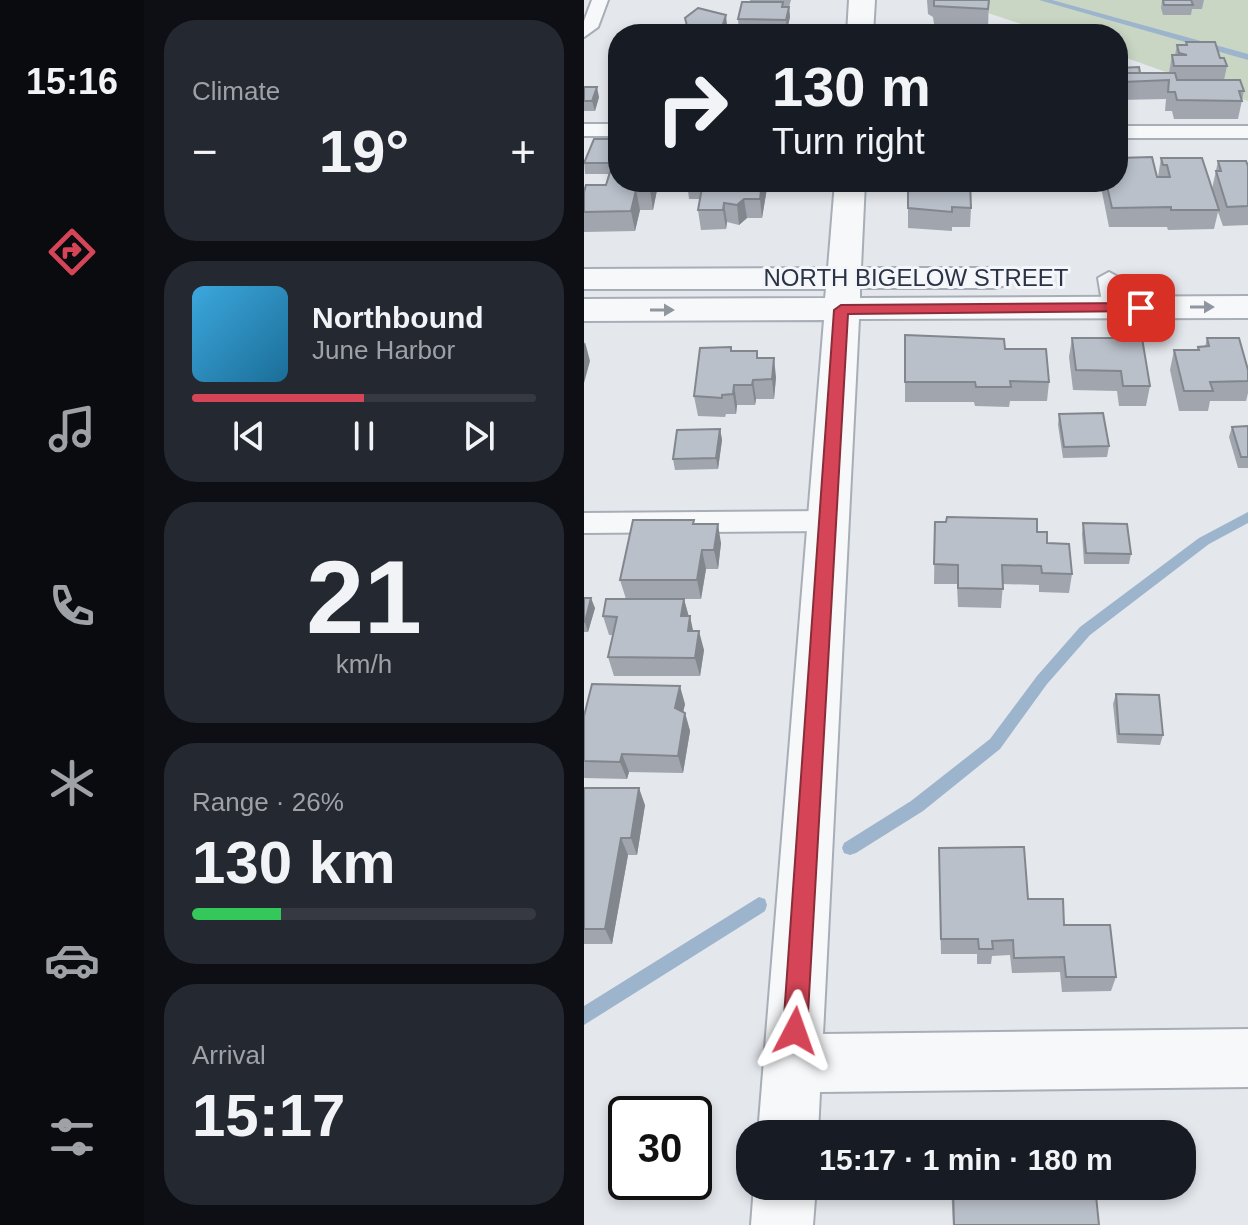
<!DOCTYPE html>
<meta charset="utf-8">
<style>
body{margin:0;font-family:Arial,sans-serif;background:#242831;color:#f1f3f6;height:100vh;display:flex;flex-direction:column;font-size:30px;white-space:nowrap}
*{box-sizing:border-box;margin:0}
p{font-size:26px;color:#9ea1a6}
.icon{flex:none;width:44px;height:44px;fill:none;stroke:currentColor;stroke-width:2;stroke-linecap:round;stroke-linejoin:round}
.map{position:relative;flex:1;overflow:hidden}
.details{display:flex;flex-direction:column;gap:20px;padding:20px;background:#0d0f14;width:440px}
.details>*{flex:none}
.hud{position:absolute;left:24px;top:24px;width:520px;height:168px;border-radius:32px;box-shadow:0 4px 12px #0003;background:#171b24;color:#f1f3f6;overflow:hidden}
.speed{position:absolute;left:24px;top:1096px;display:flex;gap:16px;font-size:40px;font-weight:700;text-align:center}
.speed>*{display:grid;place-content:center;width:104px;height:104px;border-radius:50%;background:#171b24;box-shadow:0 4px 12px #0003;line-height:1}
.speed .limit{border:4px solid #111;border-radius:12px;background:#fff;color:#111}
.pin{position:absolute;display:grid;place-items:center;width:68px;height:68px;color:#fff;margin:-34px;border-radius:16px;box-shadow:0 4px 12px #0006}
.me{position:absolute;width:88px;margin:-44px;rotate:4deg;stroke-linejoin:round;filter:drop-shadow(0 0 6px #0008)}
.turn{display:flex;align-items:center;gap:28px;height:168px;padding:0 32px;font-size:36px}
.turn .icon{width:104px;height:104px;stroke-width:2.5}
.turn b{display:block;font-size:56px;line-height:68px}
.big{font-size:60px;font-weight:600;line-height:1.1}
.details .widget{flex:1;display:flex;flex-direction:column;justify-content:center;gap:12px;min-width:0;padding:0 28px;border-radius:32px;background:#242831}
.details .dial{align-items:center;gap:0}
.dial b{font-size:104px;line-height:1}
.song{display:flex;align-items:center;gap:24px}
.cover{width:96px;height:96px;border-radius:12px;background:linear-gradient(135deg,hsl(200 70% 55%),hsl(200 70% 35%))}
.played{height:8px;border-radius:4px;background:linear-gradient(90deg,#d54557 50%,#363941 50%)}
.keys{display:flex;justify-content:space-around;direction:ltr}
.heat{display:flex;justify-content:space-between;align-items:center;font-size:44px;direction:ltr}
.charge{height:12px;border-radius:6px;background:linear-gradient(90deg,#34c759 26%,#363941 0)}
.trip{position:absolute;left:152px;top:1120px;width:460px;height:80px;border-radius:32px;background:#171b24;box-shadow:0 4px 12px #0003;font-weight:600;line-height:80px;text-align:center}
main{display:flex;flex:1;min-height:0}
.menu{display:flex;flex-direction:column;width:144px;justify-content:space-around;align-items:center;background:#090b0e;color:#9ea1a6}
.menu .icon{width:56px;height:56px}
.menu .selected{color:#d54557}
.menu b{font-size:36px;color:#f1f3f6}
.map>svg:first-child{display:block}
.green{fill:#c9d6c4}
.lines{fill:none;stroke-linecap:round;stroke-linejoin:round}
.stream{fill:#9db4cd;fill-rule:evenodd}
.service-casing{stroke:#a8aeb7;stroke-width:4}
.minor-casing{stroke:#a8aeb7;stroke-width:4}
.service{fill:#f7f8fa;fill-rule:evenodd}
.minor{fill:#f7f8fa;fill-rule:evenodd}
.wall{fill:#a0a5ae}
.shaded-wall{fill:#82868d}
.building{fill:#bac0ca;stroke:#82868d;stroke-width:2}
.oneway{fill:#9096a0}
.route{fill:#d54557;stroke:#8a2d39;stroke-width:2}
.labels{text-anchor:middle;stroke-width:6;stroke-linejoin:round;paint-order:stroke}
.far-street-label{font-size:24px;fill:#2a3446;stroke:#f4f6f9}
</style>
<main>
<nav class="menu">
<b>15:16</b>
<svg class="icon selected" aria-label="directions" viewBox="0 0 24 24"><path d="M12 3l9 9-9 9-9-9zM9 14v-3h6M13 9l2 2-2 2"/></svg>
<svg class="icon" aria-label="music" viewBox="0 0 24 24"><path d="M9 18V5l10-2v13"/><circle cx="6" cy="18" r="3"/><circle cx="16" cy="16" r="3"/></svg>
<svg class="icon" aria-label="phone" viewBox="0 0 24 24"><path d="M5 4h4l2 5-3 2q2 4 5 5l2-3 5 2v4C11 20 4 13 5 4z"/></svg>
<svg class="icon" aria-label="climate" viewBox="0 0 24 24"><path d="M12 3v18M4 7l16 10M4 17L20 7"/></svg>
<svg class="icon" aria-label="car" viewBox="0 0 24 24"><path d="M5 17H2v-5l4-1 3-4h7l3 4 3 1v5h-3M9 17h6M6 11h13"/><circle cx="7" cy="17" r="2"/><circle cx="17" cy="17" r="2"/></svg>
<svg class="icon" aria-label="filters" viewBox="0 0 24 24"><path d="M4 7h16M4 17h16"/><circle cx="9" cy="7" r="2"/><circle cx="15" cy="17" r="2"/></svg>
</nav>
<section class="details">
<div class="widget"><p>Climate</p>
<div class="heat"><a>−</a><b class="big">19°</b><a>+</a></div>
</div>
<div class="widget">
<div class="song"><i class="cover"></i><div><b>Northbound</b><p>June Harbor</p></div></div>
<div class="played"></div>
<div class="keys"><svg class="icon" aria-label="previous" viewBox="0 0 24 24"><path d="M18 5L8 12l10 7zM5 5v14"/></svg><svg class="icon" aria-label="pause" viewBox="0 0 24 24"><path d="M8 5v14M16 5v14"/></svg><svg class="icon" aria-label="next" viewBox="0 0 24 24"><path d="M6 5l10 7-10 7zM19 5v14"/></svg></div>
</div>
<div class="widget dial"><b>21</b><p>km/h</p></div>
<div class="widget"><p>Range · 26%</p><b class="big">130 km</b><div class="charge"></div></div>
<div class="widget"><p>Arrival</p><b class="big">15:17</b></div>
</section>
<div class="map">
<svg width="664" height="1225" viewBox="0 0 664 1225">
<rect width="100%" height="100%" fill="#e4e7ec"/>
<path class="green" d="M365 0H664V101L534 55V34H467Z"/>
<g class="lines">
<path class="stream" d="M455 0H468L664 54V60Z
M664 512V523L625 544 506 635 463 684 416 749 339 811 272 853 266 855 260 853 258 848 260 843 327 801 406 739 453 676 496 627 615 538Z
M175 897 181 899 183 905 181 911 0 1025V1006Z"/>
<defs>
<path id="service" d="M8 0H24L14 27 0 37V21Z
M0 124H34V136H0Z
M534 126H664V138H534Z
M525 272 536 278 541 308 530 315 519 308 514 278Z
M246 511 255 514 259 521 255 528 246 531 0 533V513Z"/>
<path id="minor" d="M265 0H291L289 34H263Z
M251 182H281L277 268H410L422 271 427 278 422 285 410 288H276V298L664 296V318L275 319 239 1034 664 1029V1087L236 1092 234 1134H174L240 320 0 321V299L241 298 242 289H0V269L244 268Z
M170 1186H232L229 1225H167Z"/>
</defs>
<use href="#service" class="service-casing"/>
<use href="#minor" class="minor-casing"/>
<use href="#service" class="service"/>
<use href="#minor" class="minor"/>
</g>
<path class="wall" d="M166 0H207L205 7 206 17 203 30H198V34H141L155 33 154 19 166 2Z
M343 0H405L404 27 350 24 349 17 344 14Z
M578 0H620L618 9H608L607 15H579L577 8Z
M602 42 636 58 643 66 640 80 660 91 654 119H590L588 111H581L582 99 535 100 534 93V68L556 73H585L588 55H591L593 45H602Z
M0 87 15 97 11 111H0Z
M534 128 540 135 539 146H534Z
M33 139 34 156 31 172 34 182H71L73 190 69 210H56L51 231 0 232V192L22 185 25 174H1L0 161Z
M577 158 628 189 634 161 664 166V225L639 226 634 212 630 229 584 230 583 227H525L516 182H534L574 177Z
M103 182H184L178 218H163L155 225 143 222 142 229 117 230 114 210 116 199H105Z
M324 182 387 208 386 227H368V231L324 228Z
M321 335 421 349 465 382 463 401H426L425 407 391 406 390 402H321Z
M488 338 566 386 562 406H535L533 391 489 390 485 357Z
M623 338 664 370V393L662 401H626L624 411H595L586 370 590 350H613L614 347H621Z
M147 347 148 351 174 358 192 377 190 399H172L171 405H153L152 414H142L141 417 114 416 110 396Z
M475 414 525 446 523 457 479 458 474 425Z
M664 426V468H654L645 437 648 427Z
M136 429 138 440 134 469 91 470 89 459Z
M351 522 453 532 488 574 485 593 455 592V585L419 584 417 608 374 607 373 584H350Z
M499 523 547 554 545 564H500L498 534Z
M111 524 137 543 134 569H122L117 599H42L36 580Z
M0 598 11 608 4 632H0Z
M100 599 109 631 120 650 116 676H30L24 657 29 635H25L19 616Z
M532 694 579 735 576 745 533 743 529 704Z
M101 704 99 712 101 713 106 731 99 773 45 772 43 779 0 778V716Z
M0 788 61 805 53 855H44L28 944H0Z
M355 848 444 899 480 925 532 977 527 991 478 992 476 972 428 973 426 955 408 956 407 964H393V954H357Z
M367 1186H511L515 1225H369Z"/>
<path class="shaded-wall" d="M205 7 206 17 203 30 202 20Z
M142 15 143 25 140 34H105L104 30Z
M13 87 15 97 11 111 8 101Z
M33 139 34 156 30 174 28 163Z
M67 182H71L73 190 69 210 66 190Z
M178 182H184L178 218 176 199Z
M52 190 56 210 51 231 47 211Z
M160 199 163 218 155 225 153 205Z
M140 203 143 222 142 229 139 210Z
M1 342 6 361 0 383V344Z
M190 358 192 377 190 399 188 379Z
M169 380 172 399 171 405 168 385Z
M150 385 153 405 152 414 149 394Z
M136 429 138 440 134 469 132 458Z
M134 524 137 543 134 569 130 550Z
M118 550 122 569 117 599 113 580Z
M7 598 11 608 4 632 1 622Z
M100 599 105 618 97 616Z
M106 616 110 635 104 631Z
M115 631 120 650 116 676 111 658Z
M96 686 101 704 96 726 91 708Z
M101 713 106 731 99 773 94 756Z
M38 754 45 772 43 779 36 762Z
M55 788 61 805 53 855 47 838Z
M37 838 44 855 28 944 21 929Z"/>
<path class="building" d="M350 0H405L404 9 350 6Z
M579 0H607L609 5H580Z
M158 2H199L198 7H205L202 20 154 19Z
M114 8 142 15 138 27 104 30 101 18Z
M156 28H198L197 34H141V32L155 33Z
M602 42H631L636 58H640L643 66H590L588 55H603L595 53 593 45H603Z
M555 67 556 73H536L535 80H534V68Z
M536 73H591L593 80H656L660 91H655L658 101 593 100 591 92H584L585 80 538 82Z
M0 87H13L8 101H0Z
M534 128H539L540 135H534Z
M10 139H33L28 163H0Z
M568 157 573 177H586L583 165H579L577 158H618L635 210H587V207L528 208 522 182H534V158Z
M634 161H662L664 166V206L643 207 632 171H637Z
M26 172H34V182H67L66 190H52L47 211 0 212V192L2 185H22Z
M119 182H178L176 199H160L153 205 140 203 139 210H114Z
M324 182H386L387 208 368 207V212L324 208Z
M321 335 420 339 421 349H462L465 382 426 381 427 387H392L391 382H321Z
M488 338H558L566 386H539L537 371 492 370Z
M623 338H655L664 370V381L626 382 629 391H600L590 350H615L614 347 625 346Z
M147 347V351H173V358H190L188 379 169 380 168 385H150L149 394 138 395V398L110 396 116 348Z
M519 413 525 446 480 447 475 414Z
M664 426V457H657L648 427Z
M136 429 132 458 89 459 93 430Z
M363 517 453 519V532H463V543L485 544 488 574 458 573 457 566 418 565 419 589 374 588V565L350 564 351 522H362Z
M49 520H110L109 524H134L130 550H118L113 580H36Z
M499 523 543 524 547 554 502 553Z
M0 598H7L1 622H0Z
M22 599H100L97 616H106L104 631H115L111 658 24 657 33 617 19 616Z
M8 684 96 686 91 708 101 713 94 756 38 754 36 762 0 761V716Z
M532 694 575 695 579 735 535 734Z
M0 788H55L47 838H37L21 929H0Z
M440 847 444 899H479L480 925H526L532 977H482L480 957 430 958 429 940 408 941 409 949H395L394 939H357L355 848Z
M369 1186H511L515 1225H370Z"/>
<defs><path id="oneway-solid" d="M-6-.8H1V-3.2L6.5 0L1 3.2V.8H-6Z" transform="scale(2)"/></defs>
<g class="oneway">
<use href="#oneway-solid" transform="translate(618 307)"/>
<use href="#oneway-solid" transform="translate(78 310)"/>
</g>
<path class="route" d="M557 303 562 304V311L264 314 223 1031 219 1039 211 1043 203 1039 199 1031 250 310 257 305Z"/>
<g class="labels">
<g class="far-street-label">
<text x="332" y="286">NORTH BIGELOW STREET</text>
</g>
</g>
</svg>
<div class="speed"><div class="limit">30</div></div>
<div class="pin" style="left:557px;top:308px;background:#d93025"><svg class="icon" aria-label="arrive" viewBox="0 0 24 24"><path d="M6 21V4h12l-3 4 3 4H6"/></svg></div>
<svg class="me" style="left:211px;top:1031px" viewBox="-20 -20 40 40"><path d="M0-17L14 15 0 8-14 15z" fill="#d54557" stroke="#fff" stroke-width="4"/></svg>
<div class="trip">15:17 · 1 min · 180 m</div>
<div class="hud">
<div class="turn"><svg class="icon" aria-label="right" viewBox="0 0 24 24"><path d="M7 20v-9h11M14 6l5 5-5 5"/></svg><div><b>130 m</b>Turn right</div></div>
</div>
</div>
</main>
